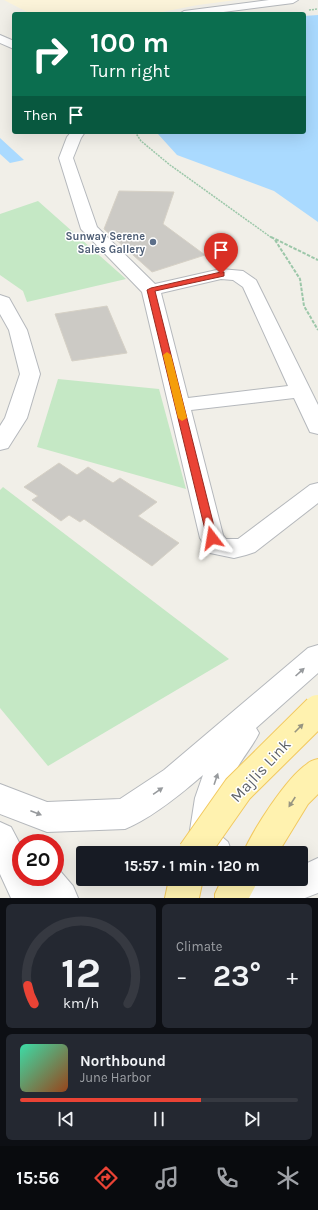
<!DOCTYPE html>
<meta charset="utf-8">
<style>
body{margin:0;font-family:Karla,sans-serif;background:#242831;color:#f1f3f6;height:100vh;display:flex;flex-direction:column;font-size:15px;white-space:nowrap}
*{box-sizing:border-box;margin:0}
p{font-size:13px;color:#9ea1a6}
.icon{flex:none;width:22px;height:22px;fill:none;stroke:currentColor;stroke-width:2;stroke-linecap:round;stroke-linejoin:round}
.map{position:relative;height:898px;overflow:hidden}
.side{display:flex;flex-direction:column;gap:6px;padding:6px;background:#0d0f14;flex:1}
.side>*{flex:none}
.banner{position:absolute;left:12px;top:12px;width:294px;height:122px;border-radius:4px;box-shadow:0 4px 16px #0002;background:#0b6e4f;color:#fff;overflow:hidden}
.speed{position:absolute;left:12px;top:834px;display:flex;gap:8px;font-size:20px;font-weight:700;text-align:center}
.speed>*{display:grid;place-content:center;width:52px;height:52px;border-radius:50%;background:#171b24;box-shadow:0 4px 16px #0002;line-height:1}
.speed .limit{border:6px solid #d22;background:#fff;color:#111}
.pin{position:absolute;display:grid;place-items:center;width:34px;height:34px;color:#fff;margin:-41px -17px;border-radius:50% 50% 50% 0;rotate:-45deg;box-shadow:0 0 4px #0007}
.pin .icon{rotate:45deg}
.me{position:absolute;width:44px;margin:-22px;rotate:346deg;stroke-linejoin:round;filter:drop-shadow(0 0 3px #0008)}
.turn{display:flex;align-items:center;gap:14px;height:84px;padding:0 12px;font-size:18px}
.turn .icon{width:52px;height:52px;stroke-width:2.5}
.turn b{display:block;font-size:28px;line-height:34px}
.then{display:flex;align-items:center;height:38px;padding:0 12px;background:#0003;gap:8px;font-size:15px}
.big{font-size:30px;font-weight:700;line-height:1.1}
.side .tile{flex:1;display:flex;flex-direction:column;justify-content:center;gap:6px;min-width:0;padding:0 14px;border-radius:6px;background:#242831}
.side .dial{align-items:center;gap:0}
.dial svg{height:104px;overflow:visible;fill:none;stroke:#363941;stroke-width:7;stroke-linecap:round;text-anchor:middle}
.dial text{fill:#f1f3f6;stroke:none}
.song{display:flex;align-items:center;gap:12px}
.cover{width:48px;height:48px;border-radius:6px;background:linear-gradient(135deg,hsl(160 70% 55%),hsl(20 70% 35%))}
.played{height:4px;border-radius:2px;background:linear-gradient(90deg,#ea4335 65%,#363941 65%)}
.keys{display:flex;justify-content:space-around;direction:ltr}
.heat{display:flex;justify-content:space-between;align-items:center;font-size:22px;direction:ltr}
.side .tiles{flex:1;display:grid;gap:6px;grid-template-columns:1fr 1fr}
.tile:last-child{grid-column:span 2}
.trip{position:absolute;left:76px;top:846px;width:232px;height:40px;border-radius:4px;background:#171b24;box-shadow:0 4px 16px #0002;font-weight:700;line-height:40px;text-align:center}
.tab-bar{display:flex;height:64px;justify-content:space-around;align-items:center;background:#090b0e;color:#9ea1a6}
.tab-bar .icon{width:28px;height:28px}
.tab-bar .current{color:#ea4335}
.tab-bar b{font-size:18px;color:#f1f3f6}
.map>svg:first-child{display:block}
.green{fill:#c5e8c5}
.sand{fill:#fbf3d9}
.water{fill:#aadaff}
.building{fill:#cccac5;stroke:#d6d1c6}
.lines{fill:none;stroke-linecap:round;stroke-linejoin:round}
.minor-casing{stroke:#b5b8bc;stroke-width:2}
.major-casing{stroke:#f2c960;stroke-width:2}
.path-far1{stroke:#9cc7a9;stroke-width:1.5;stroke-dasharray:2 1;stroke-linecap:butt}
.path{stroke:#9cc7a9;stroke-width:2;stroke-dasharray:3.5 1.5;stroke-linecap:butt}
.minor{fill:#fff;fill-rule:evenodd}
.major{fill:#fff2af;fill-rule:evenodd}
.major-bridge-casing{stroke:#f2c960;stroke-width:32;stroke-linecap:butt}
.major-bridge{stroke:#fff2af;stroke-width:30}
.oneway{fill:#979a9d}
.oneway2{fill:#979581}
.route{fill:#ea4335;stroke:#982c22}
.slow{fill:#f59e0b}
.service-dot{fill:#5c6f8a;stroke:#fff;stroke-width:1.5}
.labels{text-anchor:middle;stroke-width:3;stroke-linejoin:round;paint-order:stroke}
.far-service-label{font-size:11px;font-weight:bold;fill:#4e5e75;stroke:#fff;text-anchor:end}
.near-street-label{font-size:16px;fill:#5f6368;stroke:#fff}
</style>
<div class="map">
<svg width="318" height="898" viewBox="0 0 318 898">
<rect width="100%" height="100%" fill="#f1efe8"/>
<path class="green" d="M38 201 126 279 27 302 23 291 0 275V214Z
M58 379 159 389 186 489 37 447Z
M3 487 229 659 48 766 0 708V490Z"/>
<path class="sand" d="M4 0H236L198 5 152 14H31Z"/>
<path class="water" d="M318 15V222L274 191 177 155 158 134 159 132H304V16Z
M0 138 24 160 10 163 0 154Z"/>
<path class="building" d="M119 191 174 192 163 224 205 255 152 272 104 229Z
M107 306 127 353 72 361 55 314Z
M59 463 77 475 88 467 113 483 120 478 157 502 138 516 179 543 152 566 84 519 80 522 69 515 61 521 32 500 38 496 24 487Z"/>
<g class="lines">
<defs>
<path id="minor" d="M269 0H298L293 3 208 14H179L184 11Z
M0 35 14 41V49L0 43Z
M71 132H85L81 138 73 158 97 227 155 284 221 269 243 271 256 280 318 405V434L310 432 294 398 191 410 223 535 226 539H238L310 485 318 483V503L255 552 246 555 234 558 210 553 200 538 142 292 81 229 59 158 67 137ZM221 279 233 280 243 287 288 386 188 398 161 293Z
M0 295 9 298 27 330 40 374 27 418 8 448 0 450V426L5 418 20 374 9 330 0 314Z
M318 645V673L256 728 259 733C253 746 243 757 236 770 225 790 224 814 221 836L228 842 232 853H192L188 843 195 798 203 775C181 794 152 818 125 829L47 832 0 814V784L47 802 120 799 164 770 308 648Z
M0 822 11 827 21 846V877H55V865L73 886 78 898H11L0 874Z
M318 858V893L305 898H243L233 891 228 879H301V866Z"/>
<path id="major" d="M318 759V794L308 804 278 853H243C253 830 286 778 307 764 310 761 314 760 318 759Z
M169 879H203L199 898H165Z
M222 879H259L249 898H215V894Z"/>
</defs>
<use href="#minor" class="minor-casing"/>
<use href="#major" class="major-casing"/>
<path class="path-far1" d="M309 10 318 9
M135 132 141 141 170 165 272 238"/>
<path class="path" d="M271 237 318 260
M275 240 300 279 304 306 318 330"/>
<use href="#minor" class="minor"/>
<use href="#major" class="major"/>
<defs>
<path id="major-bridge" d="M193 853 238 789 318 710"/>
</defs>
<use href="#major-bridge" class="major-bridge-casing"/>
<use href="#major-bridge" class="major-bridge"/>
</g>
<defs><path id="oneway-solid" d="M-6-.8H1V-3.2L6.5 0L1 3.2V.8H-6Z"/></defs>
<g class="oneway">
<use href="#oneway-solid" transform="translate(300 672) rotate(-42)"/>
<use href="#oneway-solid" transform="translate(216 779) rotate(-71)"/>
<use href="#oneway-solid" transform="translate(158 791) rotate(-35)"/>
<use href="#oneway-solid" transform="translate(36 813) rotate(21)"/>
</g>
<g class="oneway2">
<use href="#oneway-solid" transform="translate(299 728) rotate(-45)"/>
<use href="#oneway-solid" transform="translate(292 802) rotate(123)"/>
</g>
<path class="route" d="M221 272H224V276L155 291 217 538 215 541H208L207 538 147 290 151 288Z"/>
<path class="slow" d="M167 352 171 355 187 418 182 421 178 418 163 355Z"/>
<circle class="service-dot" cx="153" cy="242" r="4"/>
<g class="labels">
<g class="far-service-label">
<text x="145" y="240">Sunway Serene<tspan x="145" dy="13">Sales Gallery</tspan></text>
</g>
<g class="near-street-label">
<text transform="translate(260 770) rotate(-47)" y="6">Majlis Link</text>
</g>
</g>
</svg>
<div class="speed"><div class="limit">20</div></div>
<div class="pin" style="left:221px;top:274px;background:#d93025"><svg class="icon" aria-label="arrive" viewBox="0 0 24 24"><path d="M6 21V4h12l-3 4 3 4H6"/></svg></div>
<svg class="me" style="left:212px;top:538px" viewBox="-20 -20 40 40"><path d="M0-17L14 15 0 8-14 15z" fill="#ea4335" stroke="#fff" stroke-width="4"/></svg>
<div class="trip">15:57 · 1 min · 120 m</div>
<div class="banner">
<div class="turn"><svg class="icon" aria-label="right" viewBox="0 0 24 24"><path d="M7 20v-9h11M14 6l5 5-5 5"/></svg><div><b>100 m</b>Turn right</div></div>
<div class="then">Then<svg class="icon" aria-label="arrive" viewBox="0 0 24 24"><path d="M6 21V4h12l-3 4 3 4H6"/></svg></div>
</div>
</div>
<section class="side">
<div class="tiles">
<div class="tile dial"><svg viewBox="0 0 100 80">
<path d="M14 69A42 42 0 1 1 86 69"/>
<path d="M14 69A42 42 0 0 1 9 55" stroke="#ea4335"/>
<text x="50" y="56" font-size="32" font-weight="700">12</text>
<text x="50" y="72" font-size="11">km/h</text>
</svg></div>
<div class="tile"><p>Climate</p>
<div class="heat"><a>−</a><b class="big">23°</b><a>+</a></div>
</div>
<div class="tile">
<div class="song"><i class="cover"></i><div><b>Northbound</b><p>June Harbor</p></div></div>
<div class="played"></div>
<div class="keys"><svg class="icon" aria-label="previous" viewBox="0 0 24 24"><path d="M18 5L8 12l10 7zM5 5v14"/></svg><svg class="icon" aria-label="pause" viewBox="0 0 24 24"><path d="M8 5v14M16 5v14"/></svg><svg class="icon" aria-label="next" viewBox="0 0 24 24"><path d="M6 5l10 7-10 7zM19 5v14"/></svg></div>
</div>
</div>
</section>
<nav class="tab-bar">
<b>15:56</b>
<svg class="icon current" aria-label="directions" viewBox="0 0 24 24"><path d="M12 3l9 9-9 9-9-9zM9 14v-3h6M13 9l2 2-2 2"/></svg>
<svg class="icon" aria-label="music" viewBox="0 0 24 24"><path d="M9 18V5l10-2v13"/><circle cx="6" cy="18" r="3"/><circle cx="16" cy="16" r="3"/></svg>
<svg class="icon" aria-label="phone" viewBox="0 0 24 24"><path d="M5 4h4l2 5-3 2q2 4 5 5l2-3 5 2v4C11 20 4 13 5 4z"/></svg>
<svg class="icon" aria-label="climate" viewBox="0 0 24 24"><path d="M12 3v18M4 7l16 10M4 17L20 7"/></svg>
</nav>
